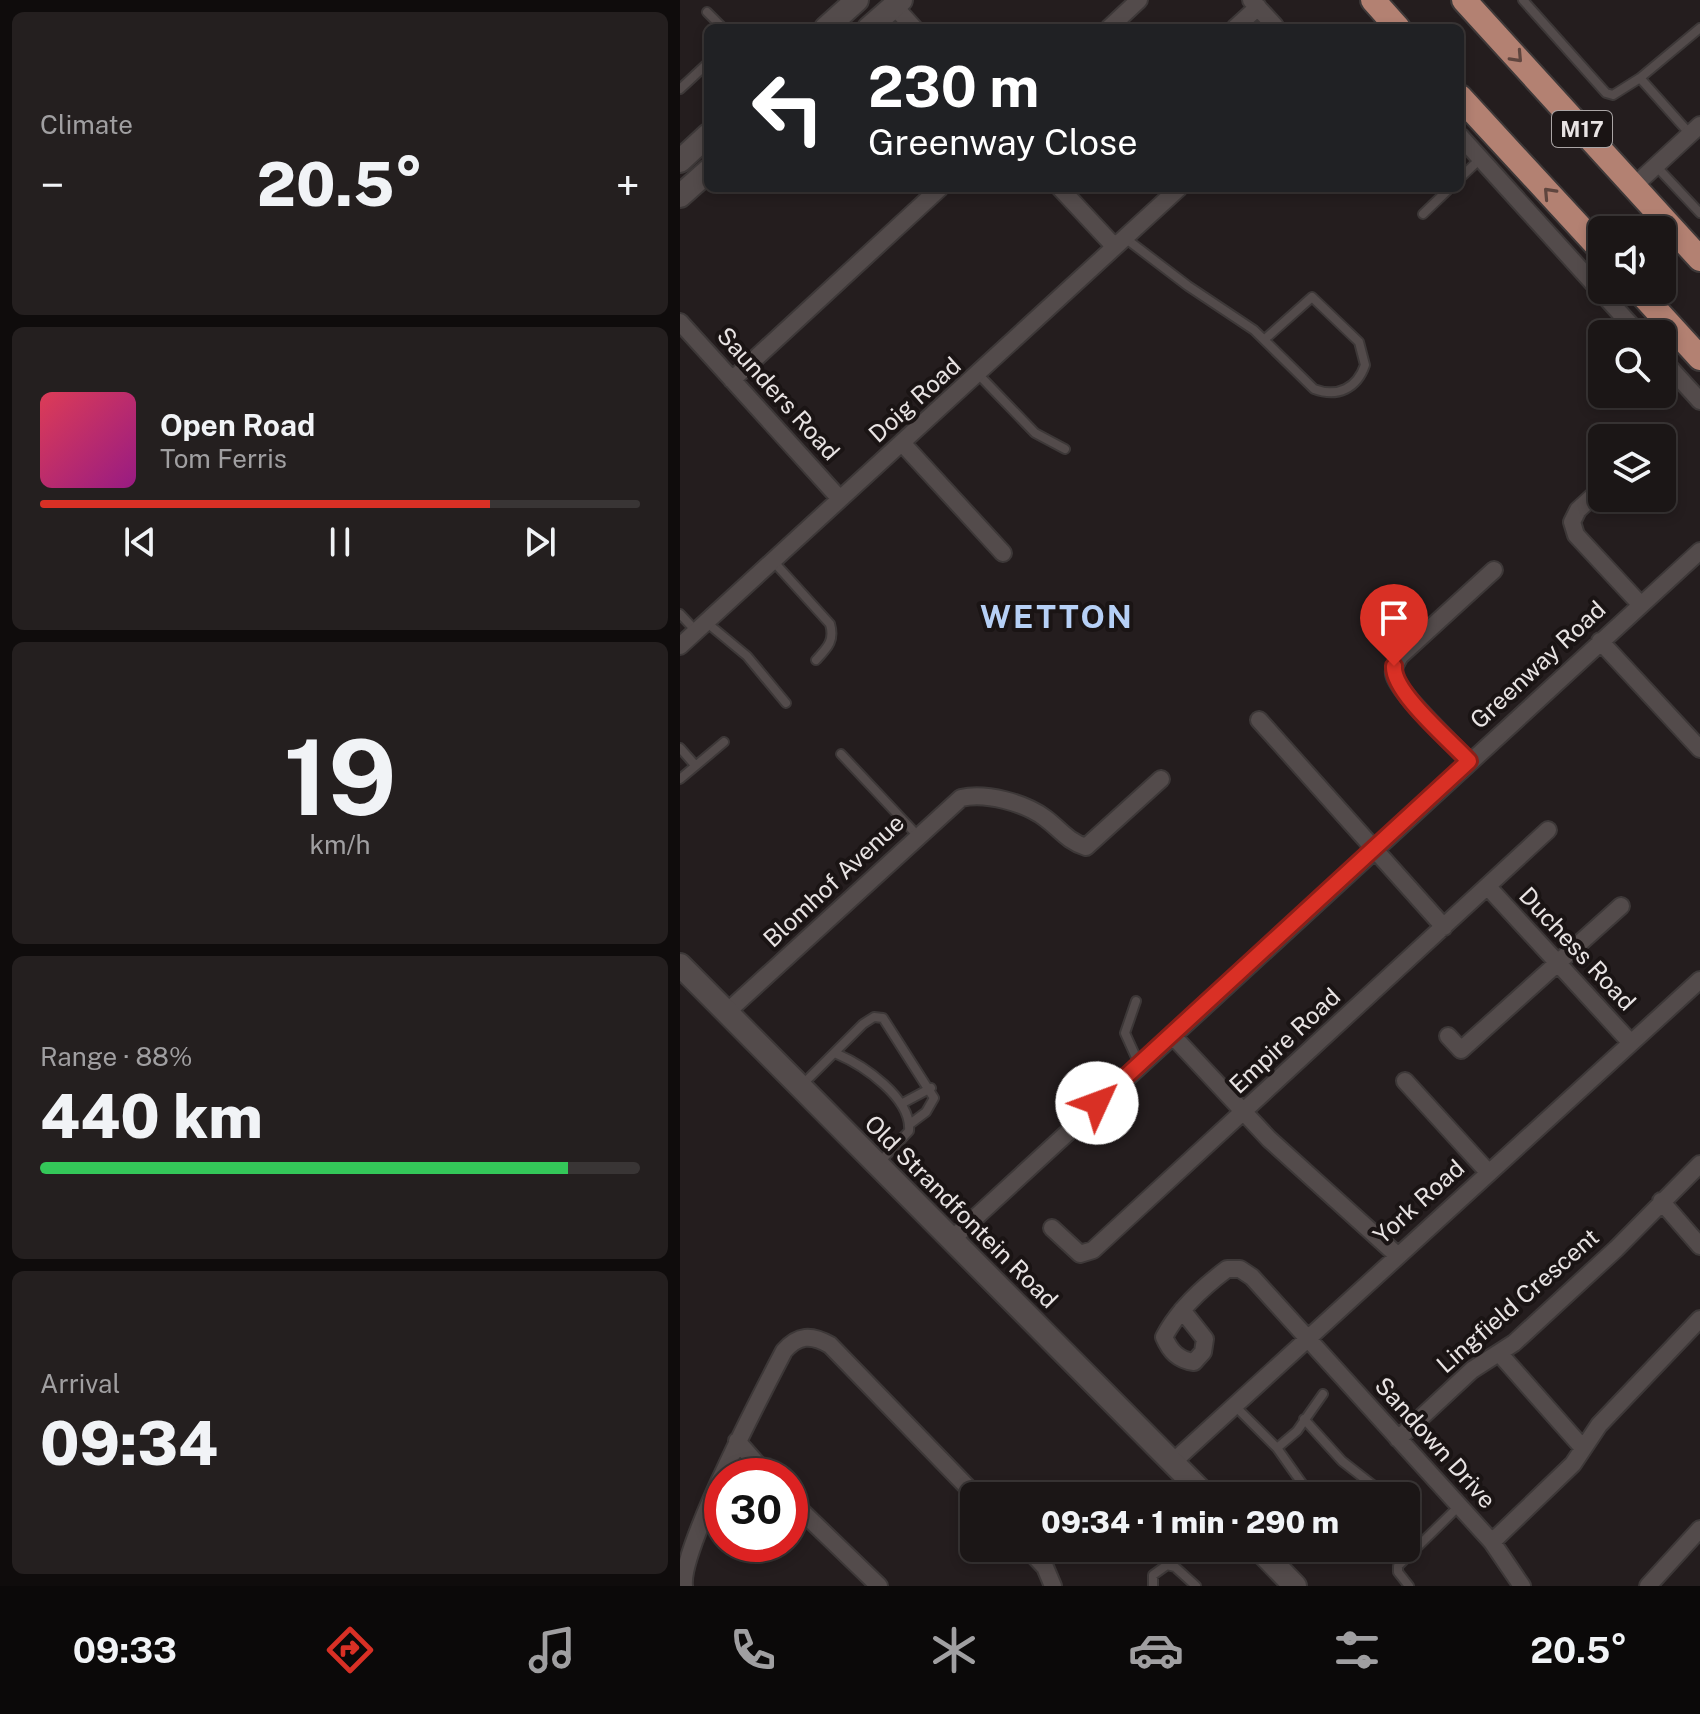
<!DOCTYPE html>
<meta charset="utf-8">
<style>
body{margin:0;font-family:"Public Sans",sans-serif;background:#241f1f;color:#f1f3f6;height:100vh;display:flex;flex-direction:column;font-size:30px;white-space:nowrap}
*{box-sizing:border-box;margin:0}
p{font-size:26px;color:#a09fa1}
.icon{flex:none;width:44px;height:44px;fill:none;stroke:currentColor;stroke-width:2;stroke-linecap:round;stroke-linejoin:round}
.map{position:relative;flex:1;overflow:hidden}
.sheet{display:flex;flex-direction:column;gap:12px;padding:12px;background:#0f0c0c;width:680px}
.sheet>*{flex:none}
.guide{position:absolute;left:24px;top:24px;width:760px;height:168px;border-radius:12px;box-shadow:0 4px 12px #0003,0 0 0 2px #393535;background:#202124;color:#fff;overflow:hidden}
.buttons{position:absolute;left:908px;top:216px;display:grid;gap:16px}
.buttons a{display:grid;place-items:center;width:88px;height:88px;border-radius:12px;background:#1b1616;box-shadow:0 4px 12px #0003,0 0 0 2px #393535;font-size:40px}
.speed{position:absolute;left:24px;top:1458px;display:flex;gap:16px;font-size:40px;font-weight:700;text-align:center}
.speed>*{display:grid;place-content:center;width:104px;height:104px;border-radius:50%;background:#1b1616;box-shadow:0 4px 12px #0003,0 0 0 2px #393535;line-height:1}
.speed .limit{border:12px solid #d22;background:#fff;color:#111}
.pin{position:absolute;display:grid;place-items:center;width:68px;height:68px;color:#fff;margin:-82px -34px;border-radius:50% 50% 50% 0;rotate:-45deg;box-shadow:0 0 8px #0007}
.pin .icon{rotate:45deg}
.me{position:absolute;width:88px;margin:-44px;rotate:47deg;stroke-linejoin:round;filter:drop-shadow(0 0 6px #0008)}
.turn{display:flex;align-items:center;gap:28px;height:168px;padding:0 32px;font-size:36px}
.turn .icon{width:104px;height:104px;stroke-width:2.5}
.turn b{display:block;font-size:56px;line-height:68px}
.big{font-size:60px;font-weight:800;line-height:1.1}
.sheet .tile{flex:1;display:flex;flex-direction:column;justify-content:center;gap:12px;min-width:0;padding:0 28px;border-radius:12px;background:#241f1f}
.sheet .dial{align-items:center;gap:0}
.dial b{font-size:104px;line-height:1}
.song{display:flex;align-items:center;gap:24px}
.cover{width:96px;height:96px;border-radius:12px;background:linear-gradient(135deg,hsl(350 70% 55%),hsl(310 70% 35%))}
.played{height:8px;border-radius:4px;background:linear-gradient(90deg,#d93025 75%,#393535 75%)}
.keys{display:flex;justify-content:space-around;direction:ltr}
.heat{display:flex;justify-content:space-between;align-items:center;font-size:44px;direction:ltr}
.charge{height:12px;border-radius:6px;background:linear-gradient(90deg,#34c759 88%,#393535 0)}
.trip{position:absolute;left:280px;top:1482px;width:460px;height:80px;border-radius:12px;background:#1b1616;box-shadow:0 4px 12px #0003,0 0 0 2px #393535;font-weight:800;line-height:80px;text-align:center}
.dock{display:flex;height:128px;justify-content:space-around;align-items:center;background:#0b0909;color:#a09fa1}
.dock .icon{width:56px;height:56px}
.dock .on{color:#d93025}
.dock b{font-size:36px;color:#f1f3f6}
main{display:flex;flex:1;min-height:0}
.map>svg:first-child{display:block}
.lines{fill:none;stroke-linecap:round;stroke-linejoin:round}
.lane-casing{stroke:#3d3838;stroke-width:12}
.street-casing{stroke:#3d3838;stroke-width:20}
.secondary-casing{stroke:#3d3838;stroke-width:26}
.primary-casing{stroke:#3d3838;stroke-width:28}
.lane{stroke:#534b4b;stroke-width:8}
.street{stroke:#534b4b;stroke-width:16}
.secondary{stroke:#534b4b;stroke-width:22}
.primary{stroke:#b38172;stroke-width:24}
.oneway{stroke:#5f453e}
.route-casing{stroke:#8d1f18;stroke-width:20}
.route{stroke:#d93025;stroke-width:14}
.labels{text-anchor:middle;stroke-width:8;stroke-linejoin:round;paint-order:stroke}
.shield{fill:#1a1414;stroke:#aaa5a5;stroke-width:2}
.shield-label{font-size:22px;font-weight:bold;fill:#e8e3e3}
.street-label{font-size:24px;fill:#e8e3e3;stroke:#1a1414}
.district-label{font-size:32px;font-weight:bold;letter-spacing:2px;fill:#b6d0f6;stroke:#1a1414}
</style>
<main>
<section class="sheet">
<div class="tile"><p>Climate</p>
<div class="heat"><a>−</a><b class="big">20.5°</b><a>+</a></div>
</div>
<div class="tile">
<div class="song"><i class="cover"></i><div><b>Open Road</b><p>Tom Ferris</p></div></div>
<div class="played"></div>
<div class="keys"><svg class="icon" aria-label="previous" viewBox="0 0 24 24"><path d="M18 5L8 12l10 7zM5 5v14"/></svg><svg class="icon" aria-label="pause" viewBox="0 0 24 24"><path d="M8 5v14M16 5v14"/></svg><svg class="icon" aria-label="next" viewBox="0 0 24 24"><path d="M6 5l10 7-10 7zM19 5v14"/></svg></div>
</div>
<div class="tile dial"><b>19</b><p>km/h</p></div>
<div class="tile"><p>Range · 88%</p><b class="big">440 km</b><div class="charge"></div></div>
<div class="tile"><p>Arrival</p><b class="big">09:34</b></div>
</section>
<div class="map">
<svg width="1020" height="1586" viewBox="0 0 1020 1586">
<rect width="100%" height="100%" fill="#241d1e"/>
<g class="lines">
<defs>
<path id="lane" d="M843 0 926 93 933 95 960 78 1010 134
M27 12 43 28
M960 78 1020 28
M0 89 28 63
M976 166 1020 213
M780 178 800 159
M743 214 770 188
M445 238 508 286 574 330 634 389C658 398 677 388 685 365L679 342 632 297 585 339
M299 375 355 433 385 449
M93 561 150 624C155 641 147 648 136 660
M0 614 16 631
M26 622 67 656 106 703
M0 748 15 765
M161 754 238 836
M0 779 44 742
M456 1001 445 1033 459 1064
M157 1054C183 1065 232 1098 229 1131L198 1164
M121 1086 183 1024 194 1017 203 1018 254 1098 246 1112 230 1124
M221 1104 251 1088
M554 1405 597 1448 617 1431 643 1394
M624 1419 662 1461 694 1486
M597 1448 631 1496
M473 1586V1575L487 1565 495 1567 516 1586
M729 1586 718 1572V1566L779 1506"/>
<path id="street" d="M571 0 595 26
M214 6 234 28
M429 28 459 0
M555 28 578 7
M780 136 959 334
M954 186 1020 125
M380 188 434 246
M0 322 160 499
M982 359 1020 401
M52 380 260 188
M223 444 323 553
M922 488 898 510 892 522 896 535 960 604
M920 641 1020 749
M0 646 499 188
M579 720 764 927
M789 761C775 746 716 691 714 674 713 667 717 661 720 656L814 570
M808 887 951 1043
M47 1012 281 798C306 792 345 803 365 818 380 829 387 841 406 847L481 779
M492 1035 589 1139 717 1255
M768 1036 781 1050 941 906
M725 1081 808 1172
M981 1201 1020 1246
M372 1228 400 1254 413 1250 868 830
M271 1240 1020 551
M502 1310 525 1339 523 1352 514 1362C498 1360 490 1351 484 1337 498 1310 523 1287 547 1269H560L572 1277 812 1542 842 1586
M819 1353 902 1447
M718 1439 792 1370 834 1343 936 1249 1020 1164
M57 1441 88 1476
M493 1462 1020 980
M110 1500 199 1586
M812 1542 893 1464 919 1425 1020 1319
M347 1548 365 1567 373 1586
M4 1586C0 1550 83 1391 104 1351 118 1335 131 1334 150 1345L296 1496
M968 1586 1020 1529"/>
<path id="secondary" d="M146 28 177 0
M189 28 221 0
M0 161 28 135
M0 196 28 171
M0 965 526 1496
M578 1548 615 1586"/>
<path id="primary" d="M693 0 718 28
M784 0 1020 259
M780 97 922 251
M958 290 1020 358"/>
</defs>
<use href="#lane" class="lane-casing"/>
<use href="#street" class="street-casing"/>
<use href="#secondary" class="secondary-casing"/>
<use href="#primary" class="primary-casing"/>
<use href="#lane" class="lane"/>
<use href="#street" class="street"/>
<use href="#secondary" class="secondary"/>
<use href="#primary" class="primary"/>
</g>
<defs><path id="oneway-chevron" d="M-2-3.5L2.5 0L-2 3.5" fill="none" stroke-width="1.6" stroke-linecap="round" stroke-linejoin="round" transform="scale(2)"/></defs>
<g class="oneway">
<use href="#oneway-chevron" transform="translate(837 57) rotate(47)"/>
<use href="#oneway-chevron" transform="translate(869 193) rotate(-133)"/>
</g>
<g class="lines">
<defs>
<path id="route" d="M417 1103 789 761C771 741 712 692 714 666"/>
</defs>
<use href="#route" class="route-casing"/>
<use href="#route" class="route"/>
</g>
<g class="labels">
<rect class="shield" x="872" y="111" width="60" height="36" rx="6"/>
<g class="shield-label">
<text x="902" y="137">M17</text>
</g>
<g class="street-label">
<text transform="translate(98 394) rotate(48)" y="8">Saunders Road</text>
<text transform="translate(235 400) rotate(-42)" y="8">Doig Road</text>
<text transform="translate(858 665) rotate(-43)" y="8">Greenway Road</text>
<text transform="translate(154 881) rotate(-43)" y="8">Blomhof Avenue</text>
<text transform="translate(897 949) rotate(47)" y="8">Duchess Road</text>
<text transform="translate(605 1041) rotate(-43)" y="8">Empire Road</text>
<text transform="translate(739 1202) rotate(-42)" y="8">York Road</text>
<text transform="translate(281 1212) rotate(45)" y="8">Old Strandfontein Road</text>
<text transform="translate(838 1301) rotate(-41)" y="8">Lingfield Crescent</text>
<text transform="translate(755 1443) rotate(48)" y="8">Sandown Drive</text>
</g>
<g class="district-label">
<text x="377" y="628">WETTON</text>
</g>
</g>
</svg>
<div class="buttons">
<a><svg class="icon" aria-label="sound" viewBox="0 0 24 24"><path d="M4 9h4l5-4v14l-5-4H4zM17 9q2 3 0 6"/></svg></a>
<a><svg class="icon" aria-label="search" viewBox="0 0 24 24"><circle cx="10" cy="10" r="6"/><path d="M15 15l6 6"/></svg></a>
<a><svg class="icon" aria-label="layers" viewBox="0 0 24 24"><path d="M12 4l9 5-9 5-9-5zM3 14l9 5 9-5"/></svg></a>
</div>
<div class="speed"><div class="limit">30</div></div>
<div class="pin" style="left:714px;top:666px;background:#d93025"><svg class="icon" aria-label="arrive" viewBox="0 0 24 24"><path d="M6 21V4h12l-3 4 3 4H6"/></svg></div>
<svg class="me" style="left:417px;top:1103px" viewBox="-20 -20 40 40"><circle r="19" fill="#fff"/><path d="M0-13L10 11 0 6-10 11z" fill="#d93025"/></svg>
<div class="trip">09:34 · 1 min · 290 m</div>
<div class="guide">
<div class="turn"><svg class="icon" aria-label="left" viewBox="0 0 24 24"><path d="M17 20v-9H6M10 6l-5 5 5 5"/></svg><div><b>230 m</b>Greenway Close</div></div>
</div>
</div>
</main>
<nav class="dock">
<b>09:33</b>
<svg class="icon on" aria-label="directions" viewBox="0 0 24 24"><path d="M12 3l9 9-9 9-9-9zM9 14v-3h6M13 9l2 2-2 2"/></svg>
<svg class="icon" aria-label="music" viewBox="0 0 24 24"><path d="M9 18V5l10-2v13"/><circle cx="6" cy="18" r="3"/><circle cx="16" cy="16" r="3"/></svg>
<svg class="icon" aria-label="phone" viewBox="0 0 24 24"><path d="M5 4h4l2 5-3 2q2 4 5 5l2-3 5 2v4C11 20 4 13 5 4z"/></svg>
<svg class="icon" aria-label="climate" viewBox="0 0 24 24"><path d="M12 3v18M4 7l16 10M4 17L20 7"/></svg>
<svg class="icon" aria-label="car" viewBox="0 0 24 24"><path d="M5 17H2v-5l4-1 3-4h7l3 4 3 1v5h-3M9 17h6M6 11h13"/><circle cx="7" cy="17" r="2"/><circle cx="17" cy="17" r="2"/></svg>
<svg class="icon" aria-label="filters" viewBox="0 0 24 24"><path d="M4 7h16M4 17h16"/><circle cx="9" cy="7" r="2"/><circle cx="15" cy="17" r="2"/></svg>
<b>20.5°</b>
</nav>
